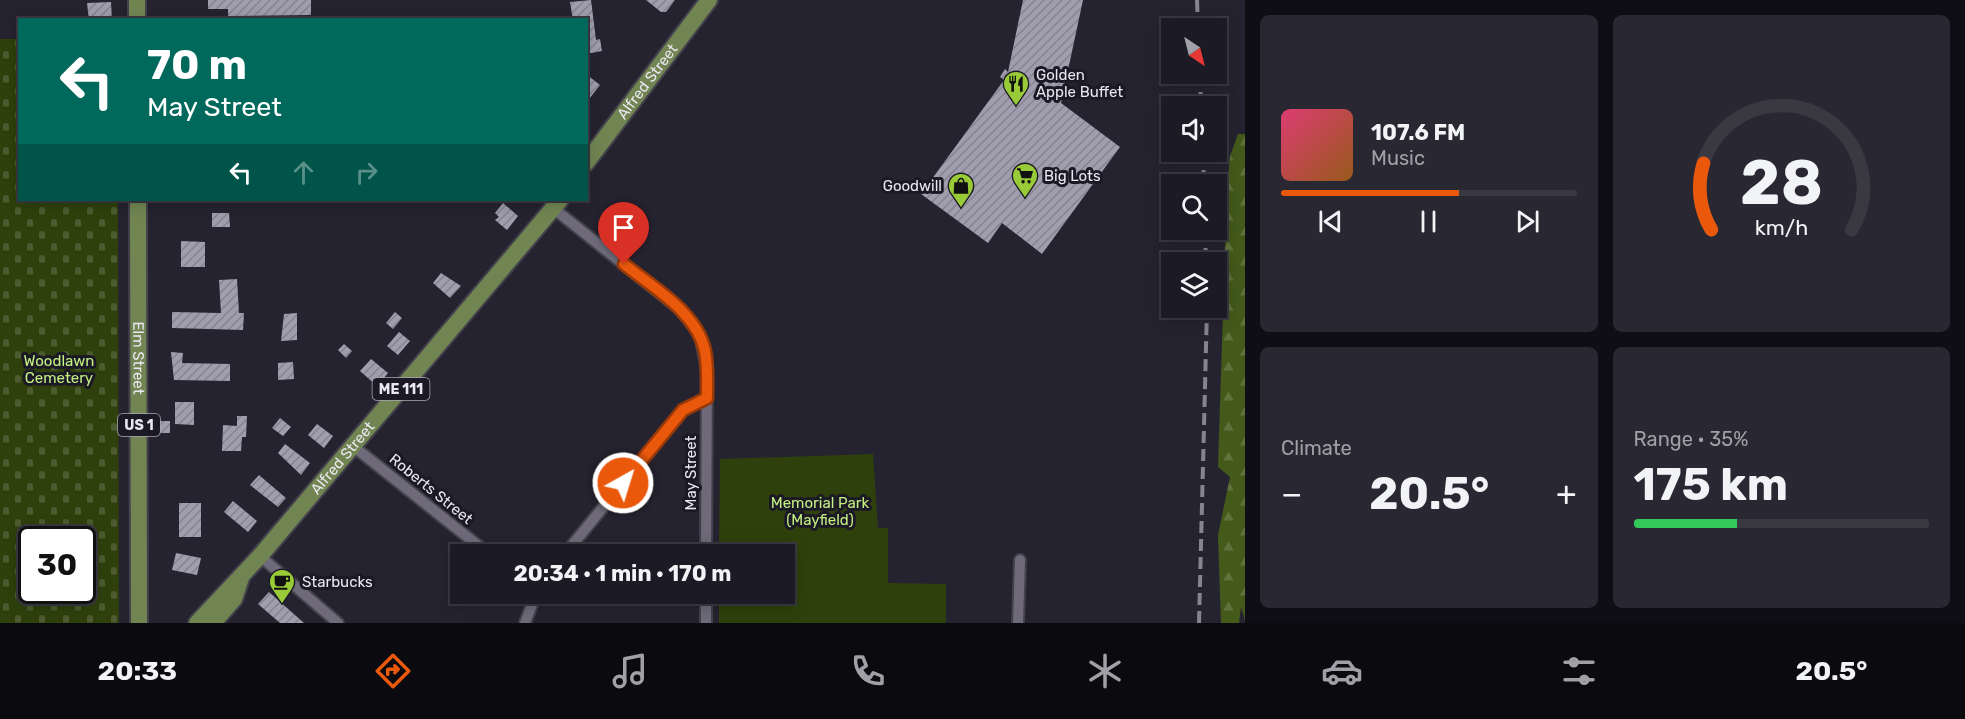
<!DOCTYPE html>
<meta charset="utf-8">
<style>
body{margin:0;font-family:Rubik,sans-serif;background:#292731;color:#f1f3f6;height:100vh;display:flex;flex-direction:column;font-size:22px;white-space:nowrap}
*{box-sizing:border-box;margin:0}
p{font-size:20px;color:#a0a1a6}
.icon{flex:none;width:33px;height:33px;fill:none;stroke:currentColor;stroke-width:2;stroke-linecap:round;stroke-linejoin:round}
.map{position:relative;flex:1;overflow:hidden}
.details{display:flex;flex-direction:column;gap:15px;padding:15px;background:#0f0e14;width:720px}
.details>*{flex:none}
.top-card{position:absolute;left:18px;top:18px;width:570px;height:183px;border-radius:0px;box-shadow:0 3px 15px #0003,0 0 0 2px #3a3841;background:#00695c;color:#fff;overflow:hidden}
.needle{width:39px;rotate:145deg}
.fabs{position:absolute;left:1161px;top:18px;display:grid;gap:12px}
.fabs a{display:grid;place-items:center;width:66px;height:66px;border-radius:0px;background:#1c1a24;box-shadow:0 3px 15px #0003,0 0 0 2px #3a3841;font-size:30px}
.speed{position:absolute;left:18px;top:526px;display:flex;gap:12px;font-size:30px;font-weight:700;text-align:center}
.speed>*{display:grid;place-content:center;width:78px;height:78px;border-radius:50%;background:#1c1a24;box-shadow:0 3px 15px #0003,0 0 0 2px #3a3841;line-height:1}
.speed .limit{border:3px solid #111;border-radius:9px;background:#fff;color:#111}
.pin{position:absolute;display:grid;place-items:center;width:51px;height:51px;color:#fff;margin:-62px -26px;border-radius:50% 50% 50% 0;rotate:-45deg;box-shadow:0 0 6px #0007}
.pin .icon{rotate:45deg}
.me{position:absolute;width:66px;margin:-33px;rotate:39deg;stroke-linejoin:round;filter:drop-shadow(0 0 4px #0008)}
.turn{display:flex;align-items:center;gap:21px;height:126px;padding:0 30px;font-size:27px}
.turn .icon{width:78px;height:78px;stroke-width:2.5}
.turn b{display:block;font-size:42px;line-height:51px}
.lanes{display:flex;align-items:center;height:57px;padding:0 30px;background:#0003;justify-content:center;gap:30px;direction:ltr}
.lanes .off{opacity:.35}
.big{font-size:45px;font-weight:700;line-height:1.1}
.details .card{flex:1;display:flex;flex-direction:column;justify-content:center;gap:9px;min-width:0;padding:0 21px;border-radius:9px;background:#292731}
.details .dial{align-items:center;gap:0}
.dial svg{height:156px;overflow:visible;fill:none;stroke:#3a3841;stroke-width:7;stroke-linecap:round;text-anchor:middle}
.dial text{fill:#f1f3f6;stroke:none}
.song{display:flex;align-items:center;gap:18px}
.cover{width:72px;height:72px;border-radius:9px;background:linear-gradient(135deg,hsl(340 70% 55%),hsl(30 70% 35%))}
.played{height:6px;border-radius:3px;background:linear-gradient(90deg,#ea580c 60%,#3a3841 60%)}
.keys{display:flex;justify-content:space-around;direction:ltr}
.heat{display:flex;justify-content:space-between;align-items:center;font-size:33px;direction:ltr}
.charge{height:9px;border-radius:4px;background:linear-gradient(90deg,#34c759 35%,#3a3841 0)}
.details .tiles{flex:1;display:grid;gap:15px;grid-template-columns:repeat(2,1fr)}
.trip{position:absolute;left:450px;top:544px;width:345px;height:60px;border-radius:0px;background:#1c1a24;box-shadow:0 3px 15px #0003,0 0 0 2px #3a3841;font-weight:700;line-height:60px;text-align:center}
.tab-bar{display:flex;height:96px;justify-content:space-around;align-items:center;background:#0b0a0e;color:#a0a1a6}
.tab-bar .icon{width:42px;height:42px}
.tab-bar .active{color:#ea580c}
.tab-bar b{font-size:27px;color:#f1f3f6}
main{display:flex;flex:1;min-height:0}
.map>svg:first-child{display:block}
.green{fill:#2e410c}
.forest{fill:url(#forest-firs)}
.cemetery{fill:url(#cemetery-stones);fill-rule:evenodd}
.building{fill:url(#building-hatch)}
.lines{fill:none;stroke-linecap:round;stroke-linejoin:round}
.minor-casing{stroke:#43414b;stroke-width:14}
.primary-casing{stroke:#43414b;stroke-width:20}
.minor{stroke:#6e6a7a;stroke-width:10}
.primary{stroke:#718552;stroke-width:16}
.rail{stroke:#87848f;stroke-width:4;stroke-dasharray:12 6;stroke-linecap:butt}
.route-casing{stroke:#983908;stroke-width:15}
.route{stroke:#ea580c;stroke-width:10}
.labels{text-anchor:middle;stroke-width:6;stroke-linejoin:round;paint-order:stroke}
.shield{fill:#1c1926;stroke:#aca9b3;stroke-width:1.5}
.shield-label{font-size:14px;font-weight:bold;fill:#e9e7f0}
.poi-label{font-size:15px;fill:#e9e7f0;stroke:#1c1926;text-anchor:start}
.street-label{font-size:15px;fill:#e9e7f0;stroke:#1c1926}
.park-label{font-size:15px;fill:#c2ef80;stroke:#1c1926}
</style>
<main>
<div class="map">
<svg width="1245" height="623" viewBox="0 0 1245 623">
<defs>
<pattern id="forest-firs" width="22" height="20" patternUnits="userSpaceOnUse" patternTransform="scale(1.5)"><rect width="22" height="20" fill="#435a1b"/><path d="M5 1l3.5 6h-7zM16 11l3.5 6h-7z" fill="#5e723c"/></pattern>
<pattern id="cemetery-stones" width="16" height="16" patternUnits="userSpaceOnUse" patternTransform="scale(1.5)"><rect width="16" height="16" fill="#2e410c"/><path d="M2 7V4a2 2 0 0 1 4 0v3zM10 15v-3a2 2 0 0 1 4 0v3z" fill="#4c5c30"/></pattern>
<pattern id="building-hatch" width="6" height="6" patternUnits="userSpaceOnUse" patternTransform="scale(1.5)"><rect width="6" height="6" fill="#a09dae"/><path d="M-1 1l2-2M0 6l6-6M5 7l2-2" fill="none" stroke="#85838f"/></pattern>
</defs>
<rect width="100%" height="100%" fill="#262330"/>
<path class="green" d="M873 454 878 528H888V583L946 584V623H719V594H784V555H719L720 459Z"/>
<path class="forest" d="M1238 134H1245V620L1241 607 1239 623H1221L1218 535 1230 477 1218 467 1227 187 1230 156Z"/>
<path class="cemetery" d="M0 39H19L20 200H118L119 623H0ZM32 540H82V591H32Z"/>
<path class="building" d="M208 0H311V15L228 16V9H208Z
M591 0 596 40 600 39 602 51 586 54V20H573L570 2Z
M646 0H675L666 12H661Z
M1023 0H1083L1061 103 1120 147 1042 254 1002 223 988 243 921 194 1004 80 1000 77 1005 69 1008 72Z
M111 2 112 20H89L87 3Z
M586 74 600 85 586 103Z
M503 203 518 216 507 230 495 220 499 217 495 213Z
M212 213H229L230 227H212Z
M181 241 205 242V267H181Z
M441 273 461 286 450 298 433 283Z
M237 279 239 313H244L243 330 172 328V312L221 313 219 280Z
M395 312 402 318 393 329 386 323Z
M297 313V340L281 341 284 314Z
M399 332 410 341 398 355 387 346Z
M344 344 352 351 346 358 338 350Z
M171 352 183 353 182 363 230 364V381L174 380Z
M371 359 388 373 377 386 360 371Z
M293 362 294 379 278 380V363Z
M175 402H194V425L175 424Z
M237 416H247L246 437H242L241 451H222L223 425 237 426Z
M280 418 291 427 283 436 272 428Z
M157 421H170V433H158Z
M317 424 333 436 324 448 308 435Z
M285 444 310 463 301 475 278 453Z
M259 475 286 498 278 507 250 485Z
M233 501 257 521 248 532 224 512Z
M179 503H201V537H179Z
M176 553 201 558 197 575 172 570Z
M269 592 304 623H280L258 604Z"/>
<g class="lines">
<defs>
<path id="minor" d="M553 208 681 310 700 335 707 370 706 555
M353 446 490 555
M564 555 683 410 707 398
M260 556 338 623
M525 623 536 594
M706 623V594
M1018 623 1020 560"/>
<g id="primary">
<path d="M137 0V20"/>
<path id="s1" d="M586 163 709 0"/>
<path id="s2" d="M138 200 139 623"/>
<path id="s3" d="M197 623 260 556 560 200"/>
<path d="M213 623 234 599 241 578"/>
</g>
</defs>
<use href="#minor" class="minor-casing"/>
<use href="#primary" class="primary-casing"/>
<use href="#minor" class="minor"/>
<use href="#primary" class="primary"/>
<path class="rail" d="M1197 0 1198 28
M1200 74 1201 106
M1203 152 1204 184
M1205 230 1206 262
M1199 623 1207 308"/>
</g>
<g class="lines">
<defs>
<path id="route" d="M623 483 683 410 707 398C707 382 708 366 705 351 697 312 653 288 624 264"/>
</defs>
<use href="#route" class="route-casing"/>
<use href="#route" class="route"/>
</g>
<defs>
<symbol id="restaurant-pin" viewBox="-11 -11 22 30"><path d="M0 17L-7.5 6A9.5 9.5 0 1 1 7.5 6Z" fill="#98cb37" stroke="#1c1926"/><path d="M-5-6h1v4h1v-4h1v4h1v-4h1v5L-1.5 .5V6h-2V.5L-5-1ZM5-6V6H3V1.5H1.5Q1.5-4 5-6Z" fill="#111"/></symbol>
<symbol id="supermarket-pin" viewBox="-11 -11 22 30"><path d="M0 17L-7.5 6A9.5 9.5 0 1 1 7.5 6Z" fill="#98cb37" stroke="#1c1926"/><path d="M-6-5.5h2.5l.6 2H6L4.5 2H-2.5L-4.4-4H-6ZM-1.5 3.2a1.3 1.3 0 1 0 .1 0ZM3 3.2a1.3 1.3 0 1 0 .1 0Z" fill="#111"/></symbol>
<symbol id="shop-pin" viewBox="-11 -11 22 30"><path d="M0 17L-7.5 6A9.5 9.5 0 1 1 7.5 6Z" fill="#98cb37" stroke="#1c1926"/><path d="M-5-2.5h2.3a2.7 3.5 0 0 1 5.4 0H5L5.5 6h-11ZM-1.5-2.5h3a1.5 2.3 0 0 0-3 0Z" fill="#111"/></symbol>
<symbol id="cafe-pin" viewBox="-11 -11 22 30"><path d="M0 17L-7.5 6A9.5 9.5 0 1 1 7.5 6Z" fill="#98cb37" stroke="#1c1926"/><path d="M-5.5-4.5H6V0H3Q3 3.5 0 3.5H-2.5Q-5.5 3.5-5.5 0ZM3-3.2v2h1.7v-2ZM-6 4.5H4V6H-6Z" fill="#111"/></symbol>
</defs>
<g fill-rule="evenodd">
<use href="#restaurant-pin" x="1001" y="69" width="30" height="40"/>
<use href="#supermarket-pin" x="1010" y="161" width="30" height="40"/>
<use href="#shop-pin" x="946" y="171" width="30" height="40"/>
<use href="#cafe-pin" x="267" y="567" width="30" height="40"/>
</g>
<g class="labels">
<g class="shield">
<rect x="372.5" y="378" width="57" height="22" rx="4.5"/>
<rect x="118" y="414" width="42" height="22" rx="4.5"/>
</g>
<g class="shield-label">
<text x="401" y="394">ME 111</text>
<text x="139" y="430">US 1</text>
</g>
<g class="poi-label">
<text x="1036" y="80">Golden<tspan x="1036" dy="17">Apple Buffet</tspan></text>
<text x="1044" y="181">Big Lots</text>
<text x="942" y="191" text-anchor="end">Goodwill</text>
<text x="302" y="587">Starbucks</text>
</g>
<g class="street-label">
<text dy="5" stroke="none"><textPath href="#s1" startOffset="102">Alfred Street</textPath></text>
<text dy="5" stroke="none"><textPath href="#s2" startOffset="158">Elm Street</textPath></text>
<text dy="5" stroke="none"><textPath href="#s3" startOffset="220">Alfred Street</textPath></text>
<text transform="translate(691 473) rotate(-90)" y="5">May Street</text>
<text transform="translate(431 489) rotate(39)" y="5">Roberts Street</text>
</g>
<g class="park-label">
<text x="59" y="366">Woodlawn<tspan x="59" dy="17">Cemetery</tspan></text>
<text x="820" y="508">Memorial Park<tspan x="820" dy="17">(Mayfield)</tspan></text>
</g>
</g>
</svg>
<div class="fabs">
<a><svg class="needle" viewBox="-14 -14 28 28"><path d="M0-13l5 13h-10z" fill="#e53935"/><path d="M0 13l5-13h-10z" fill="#a0a1a6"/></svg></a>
<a><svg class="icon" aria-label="sound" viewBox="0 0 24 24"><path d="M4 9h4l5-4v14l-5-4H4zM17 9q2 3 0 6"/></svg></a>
<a><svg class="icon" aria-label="search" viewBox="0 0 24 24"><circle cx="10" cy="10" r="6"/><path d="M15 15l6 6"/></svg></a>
<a><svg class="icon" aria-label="layers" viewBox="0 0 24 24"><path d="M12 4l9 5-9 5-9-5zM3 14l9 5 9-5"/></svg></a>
</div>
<div class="speed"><div class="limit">30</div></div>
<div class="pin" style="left:624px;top:264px;background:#d93025"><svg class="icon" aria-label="arrive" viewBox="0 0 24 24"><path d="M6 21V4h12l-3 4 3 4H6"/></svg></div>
<svg class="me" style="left:623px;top:483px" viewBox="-20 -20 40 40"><circle r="17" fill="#ea580c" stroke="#fff" stroke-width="3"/><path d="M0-11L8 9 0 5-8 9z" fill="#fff"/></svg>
<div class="trip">20:34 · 1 min · 170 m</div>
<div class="top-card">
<div class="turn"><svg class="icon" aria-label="left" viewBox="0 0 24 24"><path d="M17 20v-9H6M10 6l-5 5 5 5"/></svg><div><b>70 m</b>May Street</div></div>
<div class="lanes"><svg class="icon" aria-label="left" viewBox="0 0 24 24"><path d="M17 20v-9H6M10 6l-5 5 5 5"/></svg><svg class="icon off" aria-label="ahead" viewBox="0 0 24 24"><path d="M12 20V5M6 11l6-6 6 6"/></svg><svg class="icon off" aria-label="right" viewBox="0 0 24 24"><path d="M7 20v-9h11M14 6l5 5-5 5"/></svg></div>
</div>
</div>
<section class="details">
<div class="tiles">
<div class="card">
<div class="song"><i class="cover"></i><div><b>107.6 FM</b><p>Music</p></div></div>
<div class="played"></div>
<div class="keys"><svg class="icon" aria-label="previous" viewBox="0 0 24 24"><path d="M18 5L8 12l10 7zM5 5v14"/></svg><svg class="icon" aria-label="pause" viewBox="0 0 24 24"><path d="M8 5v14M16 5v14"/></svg><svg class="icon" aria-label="next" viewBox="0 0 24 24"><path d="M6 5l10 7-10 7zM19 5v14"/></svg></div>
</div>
<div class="card dial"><svg viewBox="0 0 100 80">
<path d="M14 69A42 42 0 1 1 86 69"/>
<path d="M14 69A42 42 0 0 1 10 35" stroke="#ea580c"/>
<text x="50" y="56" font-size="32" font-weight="700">28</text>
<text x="50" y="72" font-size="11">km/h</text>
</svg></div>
<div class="card"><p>Climate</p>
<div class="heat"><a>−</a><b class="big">20.5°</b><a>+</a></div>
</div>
<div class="card"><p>Range · 35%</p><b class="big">175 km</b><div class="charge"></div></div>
</div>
</section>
</main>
<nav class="tab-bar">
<b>20:33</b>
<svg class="icon active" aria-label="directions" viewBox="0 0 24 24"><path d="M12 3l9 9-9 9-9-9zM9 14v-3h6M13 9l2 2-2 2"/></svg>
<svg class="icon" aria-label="music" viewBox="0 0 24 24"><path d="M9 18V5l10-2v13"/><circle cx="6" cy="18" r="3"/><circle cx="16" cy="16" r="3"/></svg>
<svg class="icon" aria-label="phone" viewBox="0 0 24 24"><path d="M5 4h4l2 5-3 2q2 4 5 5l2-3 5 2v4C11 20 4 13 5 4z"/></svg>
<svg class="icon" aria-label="climate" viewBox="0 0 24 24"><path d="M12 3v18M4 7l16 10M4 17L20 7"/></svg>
<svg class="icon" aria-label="car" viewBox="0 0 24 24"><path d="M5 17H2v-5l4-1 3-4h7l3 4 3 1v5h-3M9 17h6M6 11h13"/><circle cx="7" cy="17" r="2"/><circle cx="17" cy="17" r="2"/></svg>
<svg class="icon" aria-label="filters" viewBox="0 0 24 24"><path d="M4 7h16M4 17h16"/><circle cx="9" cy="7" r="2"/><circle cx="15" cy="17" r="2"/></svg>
<b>20.5°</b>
</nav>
